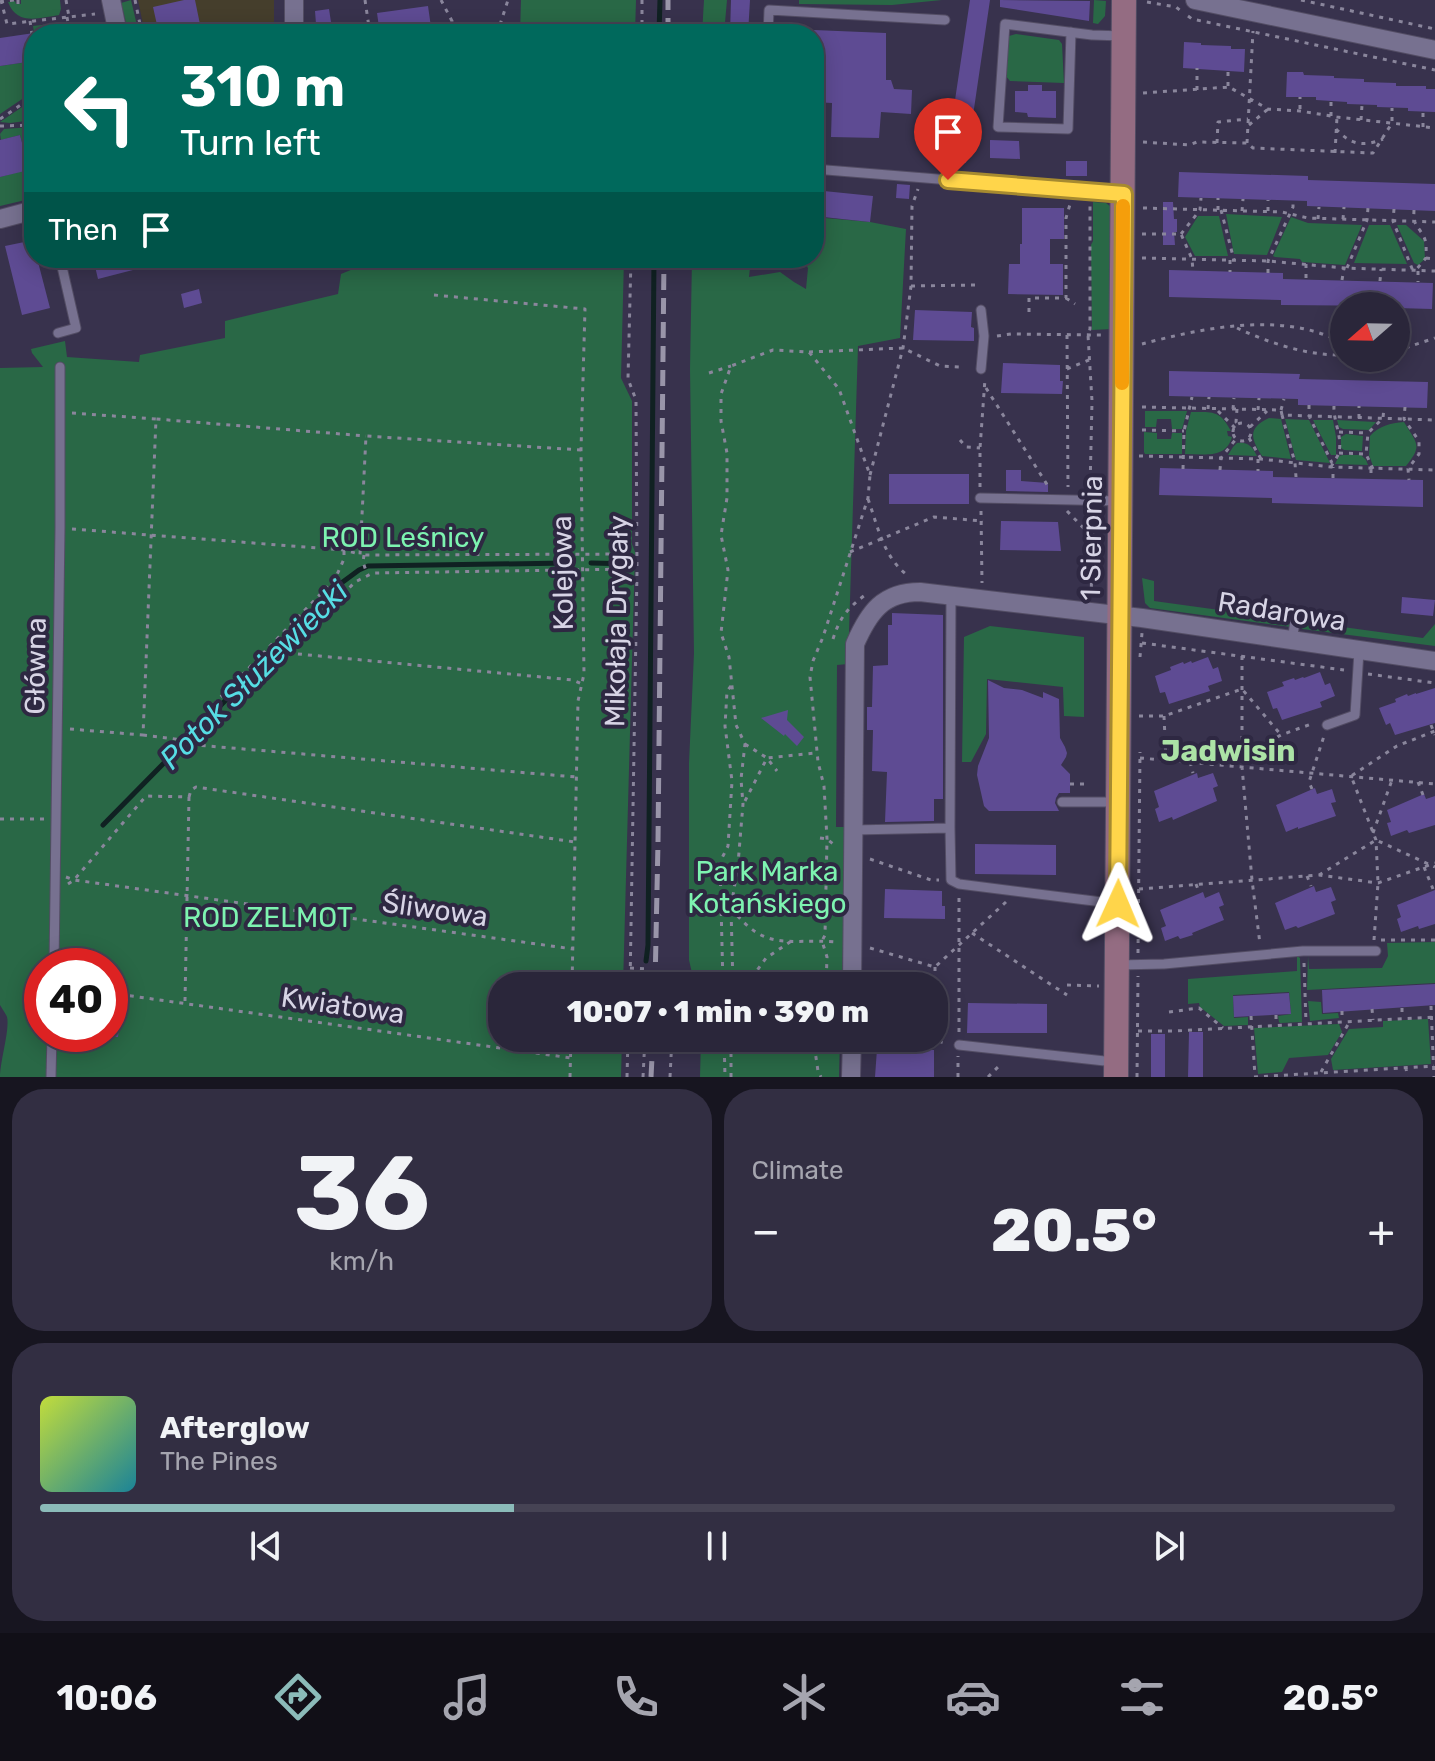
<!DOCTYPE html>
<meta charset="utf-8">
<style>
body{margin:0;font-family:Rubik,sans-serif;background:#322e42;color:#f1f3f6;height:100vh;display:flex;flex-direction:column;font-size:30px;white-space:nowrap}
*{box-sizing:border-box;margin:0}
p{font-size:26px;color:#a5a5af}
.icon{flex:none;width:44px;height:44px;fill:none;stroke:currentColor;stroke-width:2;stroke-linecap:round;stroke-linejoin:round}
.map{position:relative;height:1077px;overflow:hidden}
.details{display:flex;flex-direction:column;gap:12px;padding:12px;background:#171520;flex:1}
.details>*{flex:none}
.top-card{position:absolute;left:24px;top:24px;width:800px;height:244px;border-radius:32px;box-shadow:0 4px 20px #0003,0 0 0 2px #464354;background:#00695c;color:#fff;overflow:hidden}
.needle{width:52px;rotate:250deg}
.controls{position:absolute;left:1330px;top:292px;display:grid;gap:16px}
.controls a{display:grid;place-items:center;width:80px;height:80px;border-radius:50%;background:#2a263a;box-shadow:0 4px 20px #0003,0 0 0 2px #464354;font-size:40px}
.speed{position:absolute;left:24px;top:948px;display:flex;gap:16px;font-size:40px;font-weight:700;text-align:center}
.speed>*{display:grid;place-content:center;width:104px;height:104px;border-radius:50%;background:#2a263a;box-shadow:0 4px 20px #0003,0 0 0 2px #464354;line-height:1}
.speed .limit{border:12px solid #d22;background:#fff;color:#111}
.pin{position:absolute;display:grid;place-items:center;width:68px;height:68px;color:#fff;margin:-82px -34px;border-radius:50% 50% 50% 0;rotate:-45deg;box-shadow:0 0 8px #0007}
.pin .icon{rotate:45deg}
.me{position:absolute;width:88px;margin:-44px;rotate:1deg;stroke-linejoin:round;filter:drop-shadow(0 0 6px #0008)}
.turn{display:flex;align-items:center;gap:28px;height:168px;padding:0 24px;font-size:36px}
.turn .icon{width:104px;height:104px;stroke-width:2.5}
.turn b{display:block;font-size:56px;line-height:68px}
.then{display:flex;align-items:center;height:76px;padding:0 24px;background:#0003;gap:16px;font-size:30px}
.big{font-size:60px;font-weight:800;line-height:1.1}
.details .card{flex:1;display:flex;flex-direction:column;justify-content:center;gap:12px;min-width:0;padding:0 28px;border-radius:32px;background:#322e42}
.details .dial{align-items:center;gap:0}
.dial b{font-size:104px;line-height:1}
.song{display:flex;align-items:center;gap:24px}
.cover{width:96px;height:96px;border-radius:12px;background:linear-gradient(135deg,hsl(70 70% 55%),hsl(190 70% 35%))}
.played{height:8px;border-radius:4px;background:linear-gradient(90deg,#8bbbb9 35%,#464354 35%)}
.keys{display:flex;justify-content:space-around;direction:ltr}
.heat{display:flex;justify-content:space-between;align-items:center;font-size:44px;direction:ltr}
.details .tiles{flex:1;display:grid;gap:12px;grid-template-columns:1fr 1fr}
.card:last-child{grid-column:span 2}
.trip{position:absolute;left:488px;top:972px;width:460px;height:80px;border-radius:32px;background:#2a263a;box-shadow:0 4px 20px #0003,0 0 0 2px #464354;font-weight:800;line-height:80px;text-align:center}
.dock{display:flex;height:128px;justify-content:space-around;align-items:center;background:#110f17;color:#a5a5af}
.dock .icon{width:56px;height:56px}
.dock .current{color:#8bbbb9}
.dock b{font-size:36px;color:#f1f3f6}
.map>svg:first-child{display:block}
.education{fill:#453e2c}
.green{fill:#296846;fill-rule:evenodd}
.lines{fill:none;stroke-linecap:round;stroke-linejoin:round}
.stream{stroke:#102122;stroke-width:5}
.building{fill:#5e4b93}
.lane-casing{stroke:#534d64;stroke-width:11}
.street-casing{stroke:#534d64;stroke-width:20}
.secondary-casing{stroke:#534d64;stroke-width:26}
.path{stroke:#8a869c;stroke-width:3;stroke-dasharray:4 6;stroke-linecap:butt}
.lane{stroke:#777190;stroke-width:9}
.street{stroke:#777190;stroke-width:18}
.secondary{stroke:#946c82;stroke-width:24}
.rail{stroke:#9995a9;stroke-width:5;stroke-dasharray:16 8;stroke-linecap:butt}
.route-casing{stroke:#a68a30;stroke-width:20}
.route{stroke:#ffd54a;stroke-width:14}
.slow{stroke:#f59e0b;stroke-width:14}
.labels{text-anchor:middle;stroke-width:8;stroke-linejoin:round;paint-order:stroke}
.park-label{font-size:28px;fill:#7df3b0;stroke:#2e2842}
.street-label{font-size:28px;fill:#d7d4e5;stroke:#2e2842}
.water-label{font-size:30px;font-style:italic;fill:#56dde4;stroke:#2e2842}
.neighbourhood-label{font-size:30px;font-weight:bold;fill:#ace3a6;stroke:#2e2842}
</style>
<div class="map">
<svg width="1435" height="1077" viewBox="0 0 1435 1077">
<rect width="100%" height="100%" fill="#38324d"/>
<path class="education" d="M138 0H274V34H145Z"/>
<path class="green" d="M21 0H60L61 9 59 15C39 18 17 26 8 2L15 1 16 4H21Z
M131 0 139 34H129L121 3Z
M521 0H636L635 34H520Z
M704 0H727L724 34H702Z
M799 0H942L892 5 799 4Z
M1094 0 1106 1 1105 16 1098 24 1093 23Z
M66 22 68 29 34 33 33 26Z
M1016 34 1059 40 1062 44 1064 83 1010 81 1005 75 1009 36Z
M34 61V91L0 114V66Z
M34 99V120L10 123 0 122Z
M32 127 34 134V198L0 206V177L29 169 20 135 1 140 0 134 4 129Z
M1093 202 1106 203 1111 207 1112 329 1092 330 1091 245 1093 241Z
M1226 214 1282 217 1267 255 1234 254Z
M1198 216H1219L1228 256H1195L1185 237Z
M814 217 870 222 906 229 900 338 858 346 848 664 837 665 836 827H846L842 986H695L689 960V763L694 653 690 369 692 258H751L749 277 780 272 794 282 806 289 808 268 802 258H814Z
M1291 217 1308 223 1362 225 1345 265 1302 262 1300 259 1275 257 1273 256Z
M1369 225H1390L1407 264 1354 263Z
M1397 225H1406L1424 241 1425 259 1418 265 1414 263Z
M380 258H624L621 378 632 401V544L635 552 623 986H502V1038H622L621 1077H0C0 1061 10 1029 7 1017 6 1014 1 1007 0 1005V368L43 367 32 353 31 349 65 341 67 357 139 362 140 355 225 338V321L338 294 341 274ZM42 966H110V1034H42Z
M1145 411H1187L1182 429H1172L1171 419H1157L1156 427H1145Z
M1191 412C1213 412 1220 410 1231 431H1227L1228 436 1232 437C1226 459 1204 454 1185 454L1186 431Z
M1269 418 1281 419 1291 459 1262 456C1251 439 1247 428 1269 418Z
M1285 419 1309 420 1330 463 1296 460Z
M1313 420H1333L1336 437V455H1331Z
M1337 420 1376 422 1369 430 1343 429 1339 427Z
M1404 422C1417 444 1423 445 1406 466H1373L1369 455 1370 436C1379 426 1390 423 1404 422Z
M1144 432 1157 433V439H1171L1172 433H1182V454H1145L1144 452Z
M1346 434 1363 436 1362 451 1344 450 1341 448V437Z
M1237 443C1248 442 1252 446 1257 456L1228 455 1233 447Z
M1343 455H1361L1366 460 1368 465 1335 464 1339 456Z
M1142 578 1154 581V601L1293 620 1291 627 1150 608 1145 603Z
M1299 621 1423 638 1435 624V646L1302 629Z
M990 626 1084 637V717L1064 716 1063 687 987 679 986 734 971 762H962L964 637Z
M1435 942V983L1307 990 1308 956 1309 969 1382 968 1388 956 1387 943Z
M1297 956 1300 958 1302 1022 1280 1023 1279 1022 1278 1016 1291 1014 1289 992 1233 995 1234 1018 1248 1017V1025L1224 1026 1200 1007 1199 1003 1188 1004V979L1297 971Z
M1308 1001 1321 1002 1322 1014 1338 1013 1339 1018 1310 1021Z
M1428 1019 1431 1064 1333 1070 1331 1059 1349 1029 1383 1027V1021Z
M1339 1024 1342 1032 1328 1055 1289 1058 1282 1072 1258 1074 1254 1028Z
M701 1038H840L839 1077H700Z"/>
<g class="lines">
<path class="stream" d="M659 34 660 0
M591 563 633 564
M103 825 340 584 359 570 368 566 567 563
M646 961 648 945 654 258"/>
</g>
<path class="building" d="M184 0H195L202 34H159L153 7Z
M731 0H750L748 34H730Z
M970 0H990L966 163 946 160Z
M1000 0 1090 1 1089 21 1000 7Z
M428 6 432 34H380L377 13Z
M329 9 331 22 316 24 315 11Z
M814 30 886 33V80H891L894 89 912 90 911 114 881 112 879 138 831 137 832 103 814 102Z
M34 33V61L0 66V38Z
M1184 42 1201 43V45L1231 46V49H1245L1244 72 1183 68Z
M1287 72H1303L1304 75 1334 76V78L1364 79V82L1396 83V86H1426V89H1435V112L1408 111V108L1377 107V105L1347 104V102L1316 100V97H1286Z
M1028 85H1042V91H1056V118L1028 117 1027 113 1015 112V91H1028Z
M20 135 29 170 0 177V140Z
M990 140 1019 141 1020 159 990 158Z
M1066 161H1087V176H1066Z
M1179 172 1308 176V180L1435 184V211L1307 206V201L1178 197Z
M897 184 910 185 909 199 896 198Z
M814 190 873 196 870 222 814 216Z
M1163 202H1173L1174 219H1177V232H1174L1175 245H1163Z
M1022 208H1064V239H1050V264H1063V295L1008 294 1009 264H1020V244H1022Z
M34 240V258H37L50 308 22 315 5 246Z
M93 258H164V262L98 279Z
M1169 270 1283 273V279L1433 283 1432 309 1396 308V306L1281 305V300L1169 297Z
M199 289 202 303 184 308 181 294Z
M915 310 972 312 971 327 974 328V341L913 340Z
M1003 363 1060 365V381H1063L1062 394 1001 393Z
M1169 371 1300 374 1299 379 1428 382 1427 408 1298 405V399L1169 396Z
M1160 468 1273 471V477L1423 480V507L1272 503V498L1159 495Z
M1006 470H1021V481L1048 483V492L1006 491Z
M889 474H969V504H889Z
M1001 521 1058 522 1061 551 1000 550Z
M1402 597 1435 600 1433 616 1401 613Z
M892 613 943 615V799H934V821L885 822 887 772 872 771 873 730H867V707H872L873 666 888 665V625H892Z
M1208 657 1213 669 1218 667 1222 681 1208 686 1210 691 1169 704 1165 692 1160 693 1155 676 1171 670 1170 667 1183 662 1184 664 1191 661 1192 663Z
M1320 672 1325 685 1330 683 1335 696 1320 702 1322 707 1282 720 1277 708 1273 709 1267 692 1284 686 1282 682 1294 678 1295 680 1303 677 1304 678Z
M988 680 1004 688 1022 690 1043 698V692L1059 699 1060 738 1065 747 1067 753 1066 757 1061 765 1070 774V793H1059L1056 798 1055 803 1059 811H989L984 806 977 775 978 766 989 738Z
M1435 688V723L1395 735 1390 723 1386 725 1379 708 1396 702 1395 699 1407 694 1408 696 1416 693V694Z
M788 710 787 720 804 737 797 746 785 734 784 736 761 718Z
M1197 773 1198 778 1213 773 1218 786 1213 788 1217 801 1173 820 1172 817 1159 822 1155 809 1159 807 1154 791Z
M1315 788 1317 794 1332 789 1336 802 1331 803 1336 816 1298 829V827L1286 832 1276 805Z
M1424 794 1426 799 1435 796V825L1409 833 1407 830 1391 836 1387 823 1391 822 1387 810Z
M975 844 1056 845V875L975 874Z
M1314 886 1316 892 1331 887 1336 900 1331 902 1335 914 1298 928 1296 926 1285 930 1275 903Z
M885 889 942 891V906H945V919L884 918Z
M1435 890V924L1419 929 1418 926 1401 932 1397 919 1401 917 1397 905Z
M1203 892 1205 898 1219 892 1224 905 1219 907 1224 920 1192 933 1193 935 1180 939 1178 936 1165 941 1161 928 1166 926 1160 910Z
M1435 984V1005L1323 1013 1322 990Z
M1289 993 1291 1014 1234 1017 1233 996Z
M110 996 123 998 118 1037H110Z
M968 1003 1047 1004V1033H967Z
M1189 1032H1203V1077H1188Z
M1151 1034H1165V1077H1151Z
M877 1049 934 1050V1077H875Z"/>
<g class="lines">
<defs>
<path id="lane" d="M1071 32 1068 129 998 127 1005 24 1092 35 1123 36
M768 34 769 10 945 20
M814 169 1122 194
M58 333 76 328 60 258
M981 369 984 336 981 310
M980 498 1120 501
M1292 642 1295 621
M1327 725 1355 715 1359 651
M1062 802H1118
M950 828 951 880 959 884 1118 904
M853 830 950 828 951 595
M1117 965 1164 964 1303 951H1376
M54 966 60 528V367
M959 1045 1114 1062
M51 1077 52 1034"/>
<path id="street" d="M111 0 118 34
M294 0V34
M1195 0 1435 50
M0 219 34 210
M852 986 855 644C869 612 883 592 920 592L1142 618 1435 661
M851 1077 852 1038"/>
<path id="secondary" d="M1116 1077 1124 0"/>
</defs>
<use href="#lane" class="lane-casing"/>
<use href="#street" class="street-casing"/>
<use href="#secondary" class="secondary-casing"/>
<path class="path" d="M1 0 7 24 95 14
M18 0V4
M66 0 69 17
M135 0 142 34
M365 0 370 34
M441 0 452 21 451 34
M1301 0 1435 29
M0 2 14 0
M1147 2 1176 7 1182 12
M1188 16 1192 19 1435 70
M67 17 69 28
M30 21 32 34
M497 34 508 0
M642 34V0
M1228 72V88
M1197 90V68
M1143 93 1229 87 1268 109 1300 111 1337 117 1435 128
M1300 109V97
M1331 116V101
M0 119 34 96
M1361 120 1362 105
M1249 125 1268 109
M0 126 34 125
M1423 127V111
M1336 129C1351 145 1363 147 1383 139
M1143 142 1189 145 1197 142 1247 143 1253 148 1373 153 1392 123V108
M1217 143 1218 122 1248 119
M1247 143 1253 31
M1335 153 1337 117
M1143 208 1282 212 1308 218 1435 222
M1394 209 1393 221 1413 271
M1218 210V198
M1221 210 1234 260
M1414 210C1413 226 1417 224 1424 237 1427 243 1426 251 1426 258L1415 271
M1242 211 1243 199
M1268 211V200
M1318 219 1319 207
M1343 219 1344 207
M1142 234H1181L1192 259 1193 271
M1181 234 1200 210 1201 198
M1142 258 1268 261 1344 268 1435 271
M1426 258 1435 259
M1230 260V272
M1306 264V279
M1347 268 1367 220 1368 208
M1418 271V282
M1268 273V261L1293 207V201
M1342 280 1344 268
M1380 281 1381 269
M911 286 975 285
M434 295 585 309 581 450 584 674 578 701 572 986
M1066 298 1075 304
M1029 312V298H1066V218L1071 201
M1237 328C1269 343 1308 356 1344 355
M1067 335 1068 487
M997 336 1011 334 1101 335
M1142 344C1203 328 1286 310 1344 344
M1396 351 1435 338
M809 352 903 348 940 366 961 367
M1067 369 1089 360
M709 373 731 366
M986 388 1048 486
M1309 405V416L1332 463
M1142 407 1281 410 1282 415 1435 420
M1405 407 1404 419 1419 441V454L1408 469 1409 480
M1208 409 1209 397
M1233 409 1234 398
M1237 409 1236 422 1238 424
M1258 410 1259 398
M1281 410 1284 399
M1218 411 1235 428
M72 413 156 419
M1282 415 1295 463 1296 477
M1359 418V406
M1233 432a9 9 0 1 1 18 0a9 9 0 1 1-18 0Z
M1250 427 1267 411
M1142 430 1184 431
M1339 432 1368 433
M1249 438 1261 459
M960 440 966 447 980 448
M581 450 366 436 360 555 637 554
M1339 453 1366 454
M1139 456 1261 459 1331 467 1435 470
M1258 459V471
M1331 467C1333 463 1336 459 1338 455 1344 439 1333 422 1334 406
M1183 469 1184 431 1192 397
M1371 469V479
M1373 469 1366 454 1368 433 1383 418 1384 407
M1220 470 1221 458 1236 439
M870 475 903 348 911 286 912 206 918 189
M1333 478V467
M980 487V448L985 379
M1090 490 1092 401 1088 335 1090 329V202
M868 499C878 527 883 556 907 575
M981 511 982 583
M1067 511 1101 546
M1091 513 1093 530 1091 598
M72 529 344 550 359 554
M850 552 934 517 983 521
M364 555 363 562 367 574
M833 639C840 617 847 609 865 595
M1142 643 1344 670
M288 653 573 680 582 684
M1242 656V767L1252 880 1260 944
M1140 657 1142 633
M1368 674 1435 683
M1139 716H1164L1242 689 1281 735
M1164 716 1166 760
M1431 725 1435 735
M70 729 143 735 156 419 366 436
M143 735 184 740 196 745 576 777
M179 740 335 579 344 559V550
M745 744 767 758 777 771
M196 745 355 582 373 573 630 569
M1242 756 1281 735 1314 723
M1140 758 1435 784
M1190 762 1193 773
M1418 782 1423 795
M1070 784H1087
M1312 789 1309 782 1324 736
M189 797 191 790 196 787 575 842
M745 801 767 758 815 753
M0 819H44
M1373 833 1392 780
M820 838 827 839 837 847
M870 859 931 880H939
M1424 867 1433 889
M1319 875 1376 840 1435 867
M1307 876 1311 886
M66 877 74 880 573 949
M68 884 74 880 146 796 189 797
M1196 884 1199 892
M1139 889 1319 875 1378 883 1435 863
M731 908C767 953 785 938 835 942
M972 933 1067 995
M1374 940 1378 883 1376 840 1351 776 1397 746 1435 731
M1381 940H1435
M870 948 935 967 1006 902
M1138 953 1140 752
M1304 963 1306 1023
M935 967V1041
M630 968 647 969 646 986
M1067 985 1099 986
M630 986 637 571 636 400 628 379 631 258
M723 986 720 862 728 846 732 781 725 726 727 691 731 686
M733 986 731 908 738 864 743 804 741 779 745 744 736 725 729 657 721 633 728 570 721 535 727 498V453L721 421V394L731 366 773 350 809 352 839 389 870 475 868 498 823 637 813 661 810 677 818 762 824 786 827 839 825 935 822 941 827 957 826 986
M746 986 766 958 790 942
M110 993 571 1058
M185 1001 189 797
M1431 1006 1434 1077
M1402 1008V1018
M1372 1009 1373 1020
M1342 1011V1021
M1169 1012 1199 1008 1223 1028
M1276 1015V1025
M1251 1016 1255 1076
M1138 1031H1175L1435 1017
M959 1032V896
M724 1038 725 1077
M819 1038 814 1044 818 1071 821 1077
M919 1038 947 1043
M929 1050V1040
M1406 1067 1407 1077
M1321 1072 1350 1021
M570 1077 571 1038
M627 1077 628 1038
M643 1077 645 1038
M670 1077 672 1038
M731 1077V1038
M958 1077V1056
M988 1077 1002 1063
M1137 1077 1138 976
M1254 1077 1434 1066"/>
<use href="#lane" class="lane"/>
<use href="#street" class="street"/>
<use href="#secondary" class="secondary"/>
<path class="rail" d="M668 34V0
M655 986 658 842 664 258
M651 1077 653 1038"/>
</g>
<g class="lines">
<defs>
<path id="route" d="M948 180 1124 194 1118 904"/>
</defs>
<use href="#route" class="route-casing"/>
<use href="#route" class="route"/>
<path class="slow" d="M1122 383 1123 206"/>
</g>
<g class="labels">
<g class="park-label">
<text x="403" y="547">ROD Leśnicy</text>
<text x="767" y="881">Park Marka<tspan x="767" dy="32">Kotańskiego</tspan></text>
<text x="268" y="927">ROD ZELMOT</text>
</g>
<g class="street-label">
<text transform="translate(1091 538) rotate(-89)" y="10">1 Sierpnia</text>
<text transform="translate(562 573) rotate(-91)" y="10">Kolejowa</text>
<text transform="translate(1282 611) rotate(9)" y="10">Radarowa</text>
<text transform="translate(616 621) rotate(-89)" y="10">Mikołaja Drygały</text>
<text transform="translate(35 666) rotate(-89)" y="10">Główna</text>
<text transform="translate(435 909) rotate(8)" y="10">Śliwowa</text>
<text transform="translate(343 1005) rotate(8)" y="10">Kwiatowa</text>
</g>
<g class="water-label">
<text transform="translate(254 675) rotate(-45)" y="10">Potok Służewiecki</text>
</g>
<g class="neighbourhood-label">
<text x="1228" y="761">Jadwisin</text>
</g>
</g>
</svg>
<div class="controls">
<a><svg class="needle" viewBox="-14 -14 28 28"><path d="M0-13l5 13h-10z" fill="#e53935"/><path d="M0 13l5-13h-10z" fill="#a5a5af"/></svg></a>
</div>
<div class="speed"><div class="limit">40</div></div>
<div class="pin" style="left:948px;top:180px;background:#d93025"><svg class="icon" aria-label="arrive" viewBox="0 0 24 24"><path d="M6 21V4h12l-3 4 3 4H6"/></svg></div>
<svg class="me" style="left:1118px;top:904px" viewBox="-20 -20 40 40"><path d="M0-17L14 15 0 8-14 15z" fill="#ffd54a" stroke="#fff" stroke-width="4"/></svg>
<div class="trip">10:07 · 1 min · 390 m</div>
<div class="top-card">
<div class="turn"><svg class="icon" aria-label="left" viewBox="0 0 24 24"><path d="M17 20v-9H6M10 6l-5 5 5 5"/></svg><div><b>310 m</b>Turn left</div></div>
<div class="then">Then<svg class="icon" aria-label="arrive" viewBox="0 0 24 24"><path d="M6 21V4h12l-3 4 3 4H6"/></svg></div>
</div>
</div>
<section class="details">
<div class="tiles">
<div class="card dial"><b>36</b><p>km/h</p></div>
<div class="card"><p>Climate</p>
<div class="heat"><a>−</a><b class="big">20.5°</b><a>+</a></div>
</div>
<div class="card">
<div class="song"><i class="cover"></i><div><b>Afterglow</b><p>The Pines</p></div></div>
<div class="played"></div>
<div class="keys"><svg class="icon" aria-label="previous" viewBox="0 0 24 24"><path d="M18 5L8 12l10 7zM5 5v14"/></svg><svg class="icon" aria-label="pause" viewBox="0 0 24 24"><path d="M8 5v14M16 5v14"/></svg><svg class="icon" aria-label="next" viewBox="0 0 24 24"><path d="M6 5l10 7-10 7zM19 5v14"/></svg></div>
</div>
</div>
</section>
<nav class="dock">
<b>10:06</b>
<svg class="icon current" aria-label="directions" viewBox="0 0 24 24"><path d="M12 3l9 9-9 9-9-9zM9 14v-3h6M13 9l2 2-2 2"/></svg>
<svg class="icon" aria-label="music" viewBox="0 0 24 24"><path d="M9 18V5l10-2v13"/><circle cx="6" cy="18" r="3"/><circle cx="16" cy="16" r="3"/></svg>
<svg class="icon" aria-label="phone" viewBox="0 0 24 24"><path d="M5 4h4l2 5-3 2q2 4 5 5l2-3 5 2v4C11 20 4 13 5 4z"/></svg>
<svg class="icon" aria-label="climate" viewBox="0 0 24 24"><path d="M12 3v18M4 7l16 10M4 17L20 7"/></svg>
<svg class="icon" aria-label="car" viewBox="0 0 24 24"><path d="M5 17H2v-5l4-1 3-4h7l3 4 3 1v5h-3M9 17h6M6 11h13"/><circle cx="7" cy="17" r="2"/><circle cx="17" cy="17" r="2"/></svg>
<svg class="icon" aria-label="filters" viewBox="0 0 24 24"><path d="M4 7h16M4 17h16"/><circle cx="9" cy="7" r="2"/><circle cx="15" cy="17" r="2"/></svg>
<b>20.5°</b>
</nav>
